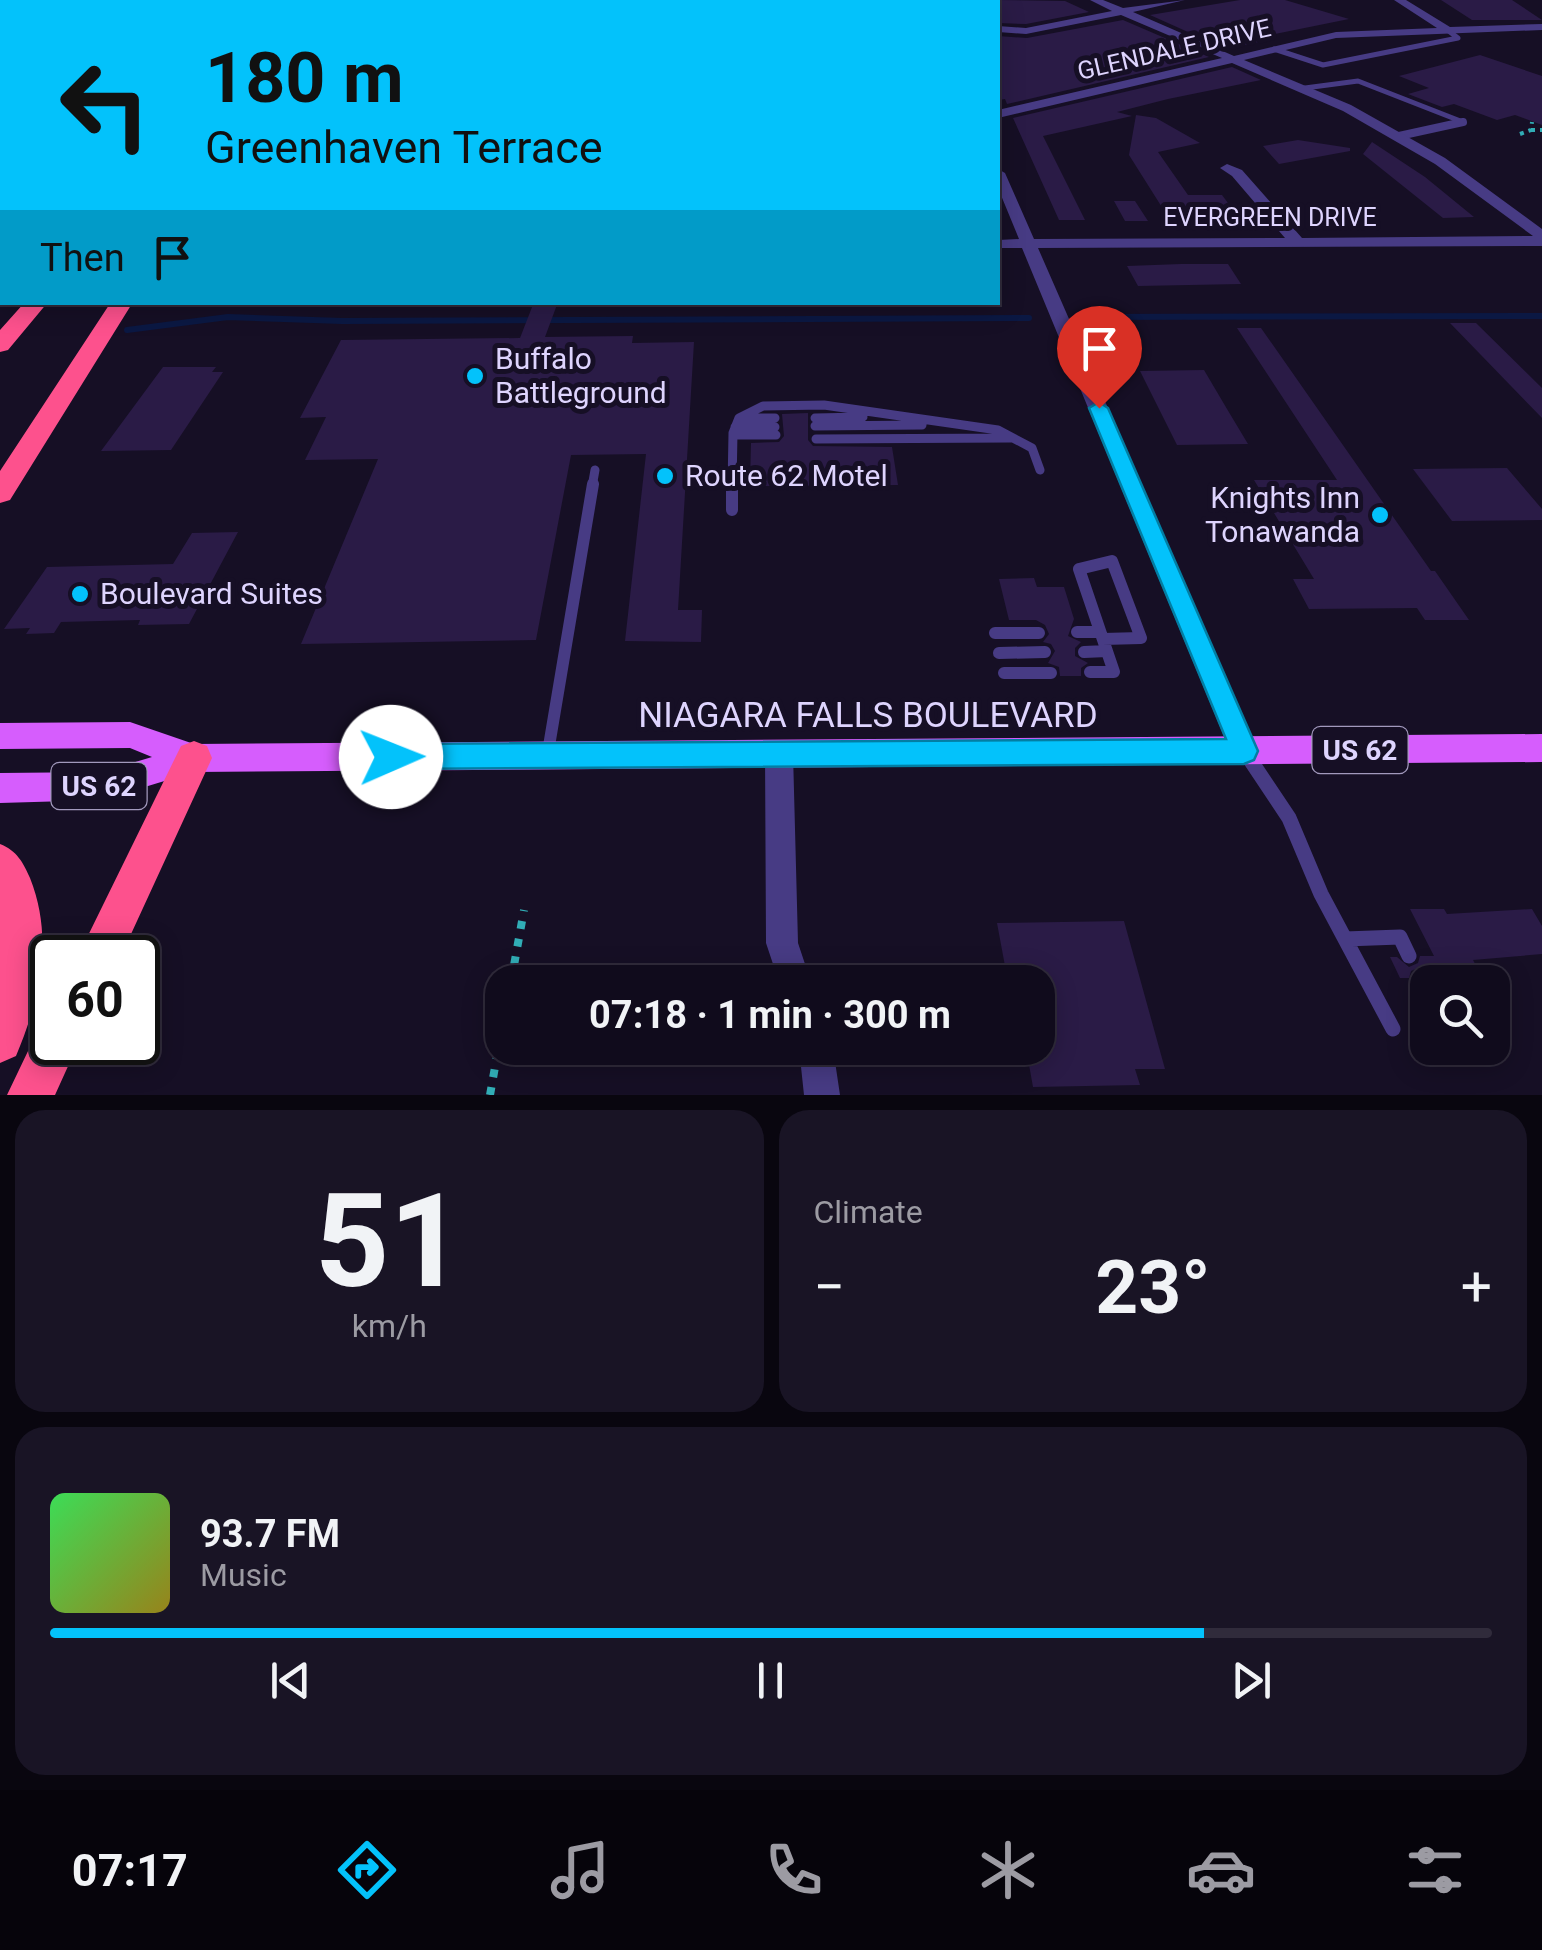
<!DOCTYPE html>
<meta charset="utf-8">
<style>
body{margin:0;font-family:Roboto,sans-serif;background:#191425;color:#f1f3f6;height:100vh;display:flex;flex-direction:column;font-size:38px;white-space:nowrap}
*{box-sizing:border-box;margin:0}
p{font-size:32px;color:#9c9ba3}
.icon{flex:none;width:55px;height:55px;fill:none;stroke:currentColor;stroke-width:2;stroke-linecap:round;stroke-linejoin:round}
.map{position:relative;height:1095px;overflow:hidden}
.drawer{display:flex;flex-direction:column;gap:15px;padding:15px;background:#09060f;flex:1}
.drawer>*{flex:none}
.banner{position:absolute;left:0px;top:0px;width:1000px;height:305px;box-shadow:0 5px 25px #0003,0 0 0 2px #302b3b;background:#03c2fb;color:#111;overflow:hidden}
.buttons{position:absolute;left:1410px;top:965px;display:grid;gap:20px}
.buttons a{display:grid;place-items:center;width:100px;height:100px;border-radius:20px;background:#100b1c;box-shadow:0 5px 25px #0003,0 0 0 2px #302b3b;font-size:50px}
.speed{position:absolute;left:30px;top:935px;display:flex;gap:20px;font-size:50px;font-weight:700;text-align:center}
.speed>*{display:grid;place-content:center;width:130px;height:130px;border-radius:50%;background:#100b1c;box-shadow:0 5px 25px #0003,0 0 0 2px #302b3b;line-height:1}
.speed .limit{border:5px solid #111;border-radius:15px;background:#fff;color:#111}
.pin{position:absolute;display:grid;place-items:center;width:85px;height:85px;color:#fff;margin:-102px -42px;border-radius:50% 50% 50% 0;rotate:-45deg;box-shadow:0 0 10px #0007}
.pin .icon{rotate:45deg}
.me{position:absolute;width:110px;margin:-55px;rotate:89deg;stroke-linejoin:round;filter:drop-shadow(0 0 8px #0008)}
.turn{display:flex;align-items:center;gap:35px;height:210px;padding:0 40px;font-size:45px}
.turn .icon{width:130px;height:130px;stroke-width:2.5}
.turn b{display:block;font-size:70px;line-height:85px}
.then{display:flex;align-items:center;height:95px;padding:0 40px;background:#0003;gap:20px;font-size:38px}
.big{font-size:75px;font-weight:700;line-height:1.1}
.drawer .card{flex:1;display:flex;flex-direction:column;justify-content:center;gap:15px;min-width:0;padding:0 35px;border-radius:30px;background:#191425}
.drawer .dial{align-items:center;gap:0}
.dial b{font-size:130px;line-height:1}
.song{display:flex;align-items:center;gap:30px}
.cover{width:120px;height:120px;border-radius:15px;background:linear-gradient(135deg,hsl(130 70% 55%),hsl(50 70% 35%))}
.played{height:10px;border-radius:5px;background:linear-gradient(90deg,#03c2fb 80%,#302b3b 80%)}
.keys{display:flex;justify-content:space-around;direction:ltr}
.heat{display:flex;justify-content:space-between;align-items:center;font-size:55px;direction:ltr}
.drawer .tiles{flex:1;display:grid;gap:15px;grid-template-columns:1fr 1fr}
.card:last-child{grid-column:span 2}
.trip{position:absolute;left:485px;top:965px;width:570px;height:100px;border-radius:30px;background:#100b1c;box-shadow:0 5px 25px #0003,0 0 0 2px #302b3b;font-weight:700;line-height:100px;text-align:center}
.menu{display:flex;height:160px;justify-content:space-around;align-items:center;background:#06040b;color:#9c9ba3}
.menu .icon{width:70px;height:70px}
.menu .selected{color:#03c2fb}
.menu b{font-size:45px;color:#f1f3f6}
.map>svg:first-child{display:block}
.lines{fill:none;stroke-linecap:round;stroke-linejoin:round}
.stream{stroke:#0b1843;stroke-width:6}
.building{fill:#2a1b46}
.path-far1{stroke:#31adb6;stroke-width:4;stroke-dasharray:4 5;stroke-linecap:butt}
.path{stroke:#31adb6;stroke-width:8;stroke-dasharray:8 10;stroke-linecap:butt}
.lane-far4{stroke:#473b84;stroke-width:5}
.lane-far3{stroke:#473b84;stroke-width:8}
.lane-far2{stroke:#473b84;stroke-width:9}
.lane-far1{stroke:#473b84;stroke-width:12}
.lane{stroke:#473b84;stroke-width:15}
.street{fill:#473b84;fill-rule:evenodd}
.primary{fill:#d65dfd;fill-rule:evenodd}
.highway{fill:#fd518d;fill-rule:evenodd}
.route{fill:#03c2fb;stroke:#027ea3;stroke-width:2.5}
.poi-dot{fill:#03c2fb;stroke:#160f25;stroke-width:4}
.labels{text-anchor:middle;stroke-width:10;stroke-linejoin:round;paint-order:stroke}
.far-street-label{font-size:25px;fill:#ded4fe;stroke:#160f25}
.shield{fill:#160f25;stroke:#a299bd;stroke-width:2.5}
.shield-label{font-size:28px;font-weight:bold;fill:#ded4fe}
.poi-label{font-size:30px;fill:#ded4fe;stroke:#160f25;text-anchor:start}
.near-street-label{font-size:35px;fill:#ded4fe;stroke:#160f25}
</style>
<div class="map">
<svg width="1542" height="1095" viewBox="0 0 1542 1095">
<rect width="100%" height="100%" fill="#160f25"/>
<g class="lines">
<path class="stream" d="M1086 317 1542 316
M127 330 228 317 342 321 1029 318"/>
</g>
<path class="building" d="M998 0 1065 1 1089 12 1026 24 998 23Z
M1240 0H1285L1349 19 1255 38 1263 41 1226 49 1150 15Z
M1441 0H1512L1542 20H1472Z
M1123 20 1209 57 1007 104 1005 99 998 100V36L1027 38Z
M1480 55 1542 76V125L1515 115 1497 120 1454 104 1442 107 1408 94 1429 88 1399 76Z
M1232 67 1261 80 1168 99 1117 112 1132 116 1043 136 1085 220H1059L1013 118Z
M1136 115 1156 118 1200 143 1158 152 1188 195H1222L1240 219 1170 220 1129 155Z
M1298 140 1350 148V151L1279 164 1263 146Z
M1372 142 1425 177 1474 217 1443 218 1363 154Z
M1114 201H1135L1148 221H1125Z
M1181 264H1228L1241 284 1138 286 1127 266Z
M534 302H558L545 337 633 336 632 343 694 342 678 610H702L701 642 625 641 646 454 571 455 536 640 301 644 378 459 305 460 326 417 300 418 341 340 520 338Z
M1450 323H1476L1542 388V418Z
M1237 328H1261L1431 571H1435L1469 620H1425L1417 608 1309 609 1293 579H1314L1254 480H1337Z
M163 367H216L212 372H223L171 450 101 451Z
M1204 370 1227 409 1248 444 1177 445 1140 371Z
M808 413V440L813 446 892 447 898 485 750 486 751 443 779 442 784 436 782 414Z
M1507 468 1542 509V520L1452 521 1413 469Z
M238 532 189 624 138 625 140 620 61 622 54 633 26 634 30 628 4 629 47 567 173 564 192 533Z
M1034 578 1037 587H1064L1074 619 1068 636 1081 642 1075 648V656L1088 663 1081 668V676H1060L1059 667 1048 663 1055 651 1051 644 1043 642 1049 634 1045 625 1036 620H1009L999 579Z
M1410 909H1444L1447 914 1532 909 1542 926V954L1473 960 1482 977 1432 978 1420 967 1411 971 1409 978H1400L1390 957H1397L1409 967 1418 963 1420 956H1434Z
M1124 921 1165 1069H1135L1140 1085 1033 1087 1026 1048H1038V982H1008L997 923Z"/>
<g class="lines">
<path class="path-far1" d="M1531 130H1542
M1520 134 1531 130 1532 122"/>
<path class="path" d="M511 982 524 910
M490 1095 502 1028"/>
<path class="lane-far4" d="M1274 49 1323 65 1458 38 1446 29
M1305 88 1358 81 1463 122
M1457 123 1463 122"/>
<path class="lane-far3" d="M1399 136 1463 122"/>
<path class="lane-far2" d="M740 418H775
M815 418 863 417
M815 426 922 425
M735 427H775
M733 435H776
M816 439 1010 438
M592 487 595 470
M732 487 733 433 739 418 763 406 824 405 998 430 1032 448 1040 470"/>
<path class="lane-far1" d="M732 510V484
M1077 632H1100
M995 633H1039
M1084 652 1107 651
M999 653 1045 652
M1090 672H1114L1079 569 1112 561 1141 638 1103 639
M1004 673H1051
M548 752 593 484"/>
<path class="lane" d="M548 755 549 750
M1247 755 1289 818 1321 894 1393 1029
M1345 939 1400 937 1409 956
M1420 978 1428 994"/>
<path class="street" d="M0 0H18L19 1 0 4Z
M302 0H312L313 2H303Z
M458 0H469L471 2H460Z
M617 0H628L630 2H619Z
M774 0H787L789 2H777Z
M932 0H945L947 2H935Z
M1090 0H1103L1123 8 1185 0 1133 12 1234 56 1336 32 1437 28 1394 0H1406L1450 27 1542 24V30L1336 38 1244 60 1351 105 1445 158 1542 229V246L1038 248 1258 751 1254 760 1244 763 1234 760 1230 751 1022 248H998V240L1019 239 998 188V169L1005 173 1034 239 1285 238 1232 176 1220 168 1227 164 1242 170 1302 238 1533 236 1435 164 1343 111 1232 63 998 118V110L1222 58 1121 15 1026 34 998 32V26L1026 28 1112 11Z
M779 741 789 744 793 753 798 943 811 982H779L766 943 765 753 769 744Z
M799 1048H833L840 1095H804Z"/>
<path class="primary" d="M130 722 194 744 1542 734V762L194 772 102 800 0 803V773L102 772 152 757 130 748 0 749V723Z"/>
<path class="highway" d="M144 0H156L157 2H145Z
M186 0H198V2H186Z
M2 205V217L0 218V206Z
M25 302H48L8 350 0 352V330Z
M111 302H133L10 500 0 503V471Z
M194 741 207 746 212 758 120 958H77L181 746Z
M0 844C17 851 23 862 30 878 54 938 40 999 16 1056L0 1063Z
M52 1021V1042H79L55 1095H7L40 1026Z"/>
</g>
<path class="route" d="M1099 402 1108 408 1258 751 1254 760 1244 764 391 769 381 766 377 757 381 748 391 744 1226 739 1089 408Z"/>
<g class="poi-dot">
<circle cx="475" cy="376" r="10"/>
<circle cx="665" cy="476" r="10"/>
<circle cx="1380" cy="515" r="10"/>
<circle cx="80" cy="594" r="10"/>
</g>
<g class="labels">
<g class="far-street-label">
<text transform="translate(1174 49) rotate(-13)" y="9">GLENDALE DRIVE</text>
<text x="1270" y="226">EVERGREEN DRIVE</text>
</g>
<g class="shield">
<rect x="1312.5" y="727" width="95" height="46" rx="8"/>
<rect x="51.5" y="763" width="95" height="46" rx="8"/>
</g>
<g class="shield-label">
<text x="1360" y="760">US 62</text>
<text x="99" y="796">US 62</text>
</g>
<g class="poi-label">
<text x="495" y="369">Buffalo<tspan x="495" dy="34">Battleground</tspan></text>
<text x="685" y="486">Route 62 Motel</text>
<text x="1360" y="508" text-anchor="end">Knights Inn<tspan x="1360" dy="34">Tonawanda</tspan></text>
<text x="100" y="604">Boulevard Suites</text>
</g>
<g class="near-street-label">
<text x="868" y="727">NIAGARA FALLS BOULEVARD</text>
</g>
</g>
</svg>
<div class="buttons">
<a><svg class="icon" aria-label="search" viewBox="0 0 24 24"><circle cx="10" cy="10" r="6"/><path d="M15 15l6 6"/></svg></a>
</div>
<div class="speed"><div class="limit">60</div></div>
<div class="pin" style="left:1099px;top:408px;background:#d93025"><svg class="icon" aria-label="arrive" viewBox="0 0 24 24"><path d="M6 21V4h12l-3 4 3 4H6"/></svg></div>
<svg class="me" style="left:391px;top:757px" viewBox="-20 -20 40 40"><circle r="19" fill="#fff"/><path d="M0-13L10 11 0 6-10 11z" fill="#03c2fb"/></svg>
<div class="trip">07:18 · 1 min · 300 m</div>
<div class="banner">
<div class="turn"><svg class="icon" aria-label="left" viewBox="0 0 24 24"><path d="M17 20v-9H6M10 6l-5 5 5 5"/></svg><div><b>180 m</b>Greenhaven Terrace</div></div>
<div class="then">Then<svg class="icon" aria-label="arrive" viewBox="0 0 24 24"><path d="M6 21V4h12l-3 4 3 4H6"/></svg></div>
</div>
</div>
<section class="drawer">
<div class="tiles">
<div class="card dial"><b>51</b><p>km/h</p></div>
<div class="card"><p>Climate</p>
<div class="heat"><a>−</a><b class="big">23°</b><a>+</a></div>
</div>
<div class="card">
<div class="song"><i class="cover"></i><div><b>93.7 FM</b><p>Music</p></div></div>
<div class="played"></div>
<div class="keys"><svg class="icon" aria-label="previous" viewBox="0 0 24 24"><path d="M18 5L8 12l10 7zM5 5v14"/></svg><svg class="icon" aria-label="pause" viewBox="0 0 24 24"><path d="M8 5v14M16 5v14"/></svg><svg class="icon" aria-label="next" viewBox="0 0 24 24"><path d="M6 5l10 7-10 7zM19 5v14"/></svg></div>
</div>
</div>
</section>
<nav class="menu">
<b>07:17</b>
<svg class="icon selected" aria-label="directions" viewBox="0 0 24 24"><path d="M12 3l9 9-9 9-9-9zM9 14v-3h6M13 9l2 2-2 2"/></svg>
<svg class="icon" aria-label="music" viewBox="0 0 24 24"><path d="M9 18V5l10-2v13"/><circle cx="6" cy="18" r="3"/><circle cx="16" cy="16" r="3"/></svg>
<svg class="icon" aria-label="phone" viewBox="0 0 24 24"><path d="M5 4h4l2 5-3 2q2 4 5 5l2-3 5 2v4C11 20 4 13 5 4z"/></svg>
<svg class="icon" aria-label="climate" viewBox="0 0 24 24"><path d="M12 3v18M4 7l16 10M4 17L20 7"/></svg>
<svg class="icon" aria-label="car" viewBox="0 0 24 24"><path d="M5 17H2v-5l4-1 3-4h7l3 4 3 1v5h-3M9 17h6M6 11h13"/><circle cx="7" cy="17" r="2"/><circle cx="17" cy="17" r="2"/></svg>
<svg class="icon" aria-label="filters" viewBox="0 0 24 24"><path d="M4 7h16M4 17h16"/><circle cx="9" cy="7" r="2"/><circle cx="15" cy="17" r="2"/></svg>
</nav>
